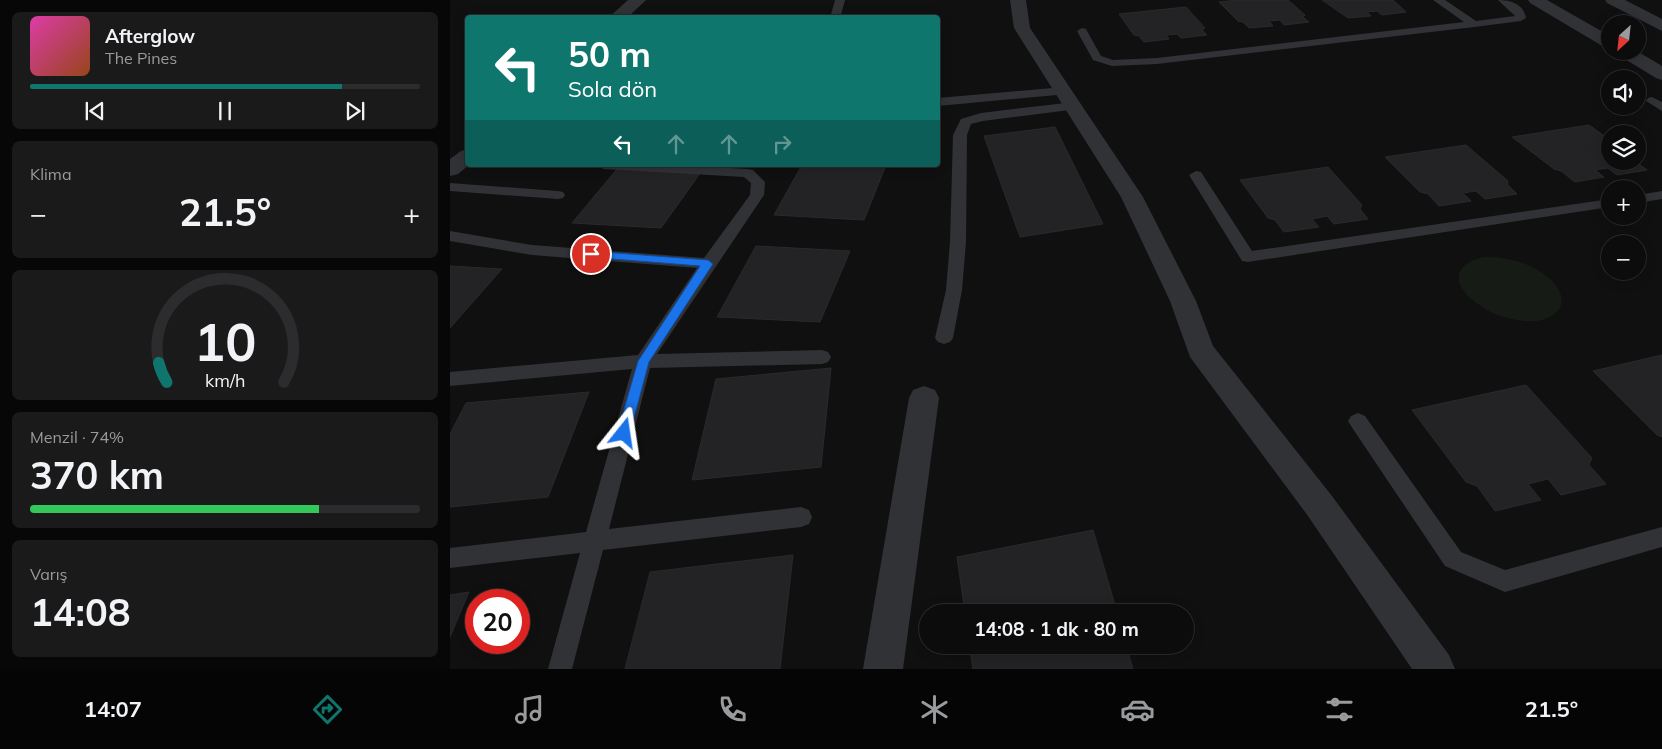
<!DOCTYPE html>
<html lang="tr">
<meta charset="utf-8">
<style>
body{margin:0;font-family:Mulish,sans-serif;background:#1a1a1b;color:#f1f3f6;height:100vh;display:flex;flex-direction:column;font-size:19px;white-space:nowrap}
*{box-sizing:border-box;margin:0}
p{font-size:16px;color:#9a9b9d}
.icon{flex:none;width:28px;height:28px;fill:none;stroke:currentColor;stroke-width:2;stroke-linecap:round;stroke-linejoin:round}
.map{position:relative;flex:1;overflow:hidden}
.panel{display:flex;flex-direction:column;gap:12px;padding:12px;background:#070707;width:450px}
.panel>*{flex:none}
.banner{position:absolute;left:15px;top:15px;width:475px;height:152px;border-radius:5px;box-shadow:0 2px 12px #0003,0 0 0 1px #2c2c2e;background:#0f766e;color:#fff;overflow:hidden}
.needle{width:32px;rotate:207deg}
.controls{position:absolute;left:1151px;top:15px;display:grid;gap:10px}
.controls a{display:grid;place-items:center;width:45px;height:45px;border-radius:50%;background:#0c0c0d;box-shadow:0 2px 12px #0003,0 0 0 1px #2c2c2e;font-size:25px}
.speed{position:absolute;left:15px;top:589px;display:flex;gap:10px;font-size:25px;font-weight:700;text-align:center}
.speed>*{display:grid;place-content:center;width:65px;height:65px;border-radius:50%;background:#0c0c0d;box-shadow:0 2px 12px #0003,0 0 0 1px #2c2c2e;line-height:1}
.speed .limit{border:8px solid #d22;background:#fff;color:#111}
.pin{position:absolute;display:grid;place-items:center;width:42px;height:42px;color:#fff;margin:-21px;border:2px solid #fff;border-radius:50%;box-shadow:0 1px 5px #0007}
.me{position:absolute;width:55px;margin:-28px;rotate:15deg;stroke-linejoin:round;filter:drop-shadow(0 0 4px #0008)}
.turn{display:flex;align-items:center;gap:18px;height:105px;padding:0 20px;font-size:22px}
.turn .icon{width:65px;height:65px;stroke-width:2.5}
.turn b{display:block;font-size:35px;line-height:42px}
.lanes{display:flex;align-items:center;height:48px;padding:0 20px;background:#0003;justify-content:center;gap:25px;direction:ltr}
.lanes .off{opacity:.35}
.big{font-size:38px;font-weight:700;line-height:1.1}
.panel .tile{flex:1;display:flex;flex-direction:column;justify-content:center;gap:8px;min-width:0;padding:0 18px;border-radius:8px;background:#1a1a1b}
.panel .dial{align-items:center;gap:0}
.dial svg{height:130px;overflow:visible;fill:none;stroke:#2c2c2e;stroke-width:7;stroke-linecap:round;text-anchor:middle}
.dial text{fill:#f1f3f6;stroke:none}
.song{display:flex;align-items:center;gap:15px}
.cover{width:60px;height:60px;border-radius:8px;background:linear-gradient(135deg,hsl(320 70% 55%),hsl(20 70% 35%))}
.played{height:5px;border-radius:2px;background:linear-gradient(90deg,#0f766e 80%,#2c2c2e 80%)}
.keys{display:flex;justify-content:space-around;direction:ltr}
.heat{display:flex;justify-content:space-between;align-items:center;font-size:28px;direction:ltr}
.charge{height:8px;border-radius:4px;background:linear-gradient(90deg,#34c759 74%,#2c2c2e 0)}
.trip{position:absolute;left:469px;top:604px;width:275px;height:50px;border-radius:25px;background:#0c0c0d;box-shadow:0 2px 12px #0003,0 0 0 1px #2c2c2e;font-weight:700;line-height:50px;text-align:center}
.tabs{display:flex;height:80px;justify-content:space-around;align-items:center;background:#050505;color:#9a9b9d}
.tabs .icon{width:35px;height:35px}
.tabs .selected{color:#0f766e}
.tabs b{font-size:22px;color:#f1f3f6}
main{display:flex;flex:1;min-height:0}
.map>svg:first-child{display:block}
.green{fill:#161b16}
.building{fill:#232325;stroke:#2a2a2d}
.lines{fill:none;stroke-linecap:round;stroke-linejoin:round}
.lane{fill:#313236;fill-rule:evenodd}
.street{fill:#313236;fill-rule:evenodd}
.route{fill:#1a73e8;stroke:#114b97}
</style>
<main>
<section class="panel">
<div class="tile">
<div class="song"><i class="cover"></i><div><b>Afterglow</b><p>The Pines</p></div></div>
<div class="played"></div>
<div class="keys"><svg class="icon" aria-label="previous" viewBox="0 0 24 24"><path d="M18 5L8 12l10 7zM5 5v14"/></svg><svg class="icon" aria-label="pause" viewBox="0 0 24 24"><path d="M8 5v14M16 5v14"/></svg><svg class="icon" aria-label="next" viewBox="0 0 24 24"><path d="M6 5l10 7-10 7zM19 5v14"/></svg></div>
</div>
<div class="tile"><p>Klima</p>
<div class="heat"><a>−</a><b class="big">21.5°</b><a>+</a></div>
</div>
<div class="tile dial"><svg viewBox="0 0 100 80">
<path d="M14 69A42 42 0 1 1 86 69"/>
<path d="M14 69A42 42 0 0 1 9 57" stroke="#0f766e"/>
<text x="50" y="56" font-size="32" font-weight="700">10</text>
<text x="50" y="72" font-size="11">km/h</text>
</svg></div>
<div class="tile"><p>Menzil · 74%</p><b class="big">370 km</b><div class="charge"></div></div>
<div class="tile"><p>Varış</p><b class="big">14:08</b></div>
</section>
<div class="map">
<svg width="1212" height="669" viewBox="0 0 1212 669">
<rect width="100%" height="100%" fill="#101011"/>
<path class="green" d="M1033 257C1055 257 1077 261 1095 275 1127 299 1109 324 1074 321 1059 319 1043 315 1031 306 1004 289 998 266 1033 257Z"/>
<path class="building" d="M788 0H838L855 15 853 17 859 22 834 25 830 20 819 21 823 26 799 28 793 22 788 21 769 2Z
M872 0H943L956 12 932 15 927 11 917 12 921 16 898 18Z
M736 7 755 28 752 30 757 35 731 38 727 34 716 35 719 39 694 42 689 36 684 35 669 14Z
M1139 125 1160 140V161H1185L1197 170 1167 175 1158 168 1145 170 1154 177 1125 182 1111 171 1104 169 1062 137Z
M605 127 653 224 570 237 534 136Z
M1016 145 1058 181 1057 184 1067 194 1035 199 1026 191 1013 193 1021 201 989 206 978 194 970 192 935 157Z
M352 165H436L414 220 324 215Z
M878 167 912 205 910 209 918 219 884 224 877 216 862 219 869 227 834 232 825 220 818 218 790 180Z
M168 168 251 172 211 228 122 223Z
M306 246 400 251 370 322 267 317Z
M0 266 52 269 0 328Z
M1212 355V437L1207 435 1143 371Z
M381 368 371 467 242 480 266 379Z
M1076 385 1142 458 1139 465 1156 484 1111 495 1098 479 1078 484 1091 500 1045 511 1027 486 1016 482 962 410Z
M139 392 98 497 0 507V434L16 403Z
M643 530 667 612H515L507 557Z
M343 555 330 669H175L200 572Z
M19 592 0 637V595Z
M519 645H676L683 669H523Z"/>
<g class="lines">
<path class="lane" d="M385 0H395L390 18H380Z
M983 0H995L1026 21 1065 16 1048 0C1060 0 1074 4 1076 18L1071 21 1024 27 707 64 662 66 643 60 627 31 632 28 636 29 651 56 663 60 707 58 1014 22Z
M614 87 618 88 620 91 618 94 488 106V98Z
M1202 97 1212 102V111L1196 101 1198 98Z
M624 102 628 103 630 106 628 109 533 121 521 124 517 135 516 242 512 290 503 338 500 342 494 344 488 342 485 338 496 290 500 242 503 135 511 119 531 113Z
M147 165H229L298 169 303 170 315 182 314 195 207 354 372 350 378 352 381 357 378 362 372 364 200 368 159 529 351 507 359 510 362 517 359 524 351 527 153 550 122 669H98L130 553 0 568V548L136 532 182 369 0 386V372L188 355 247 268 82 255 0 241V231L82 245 254 258 300 195 301 183 294 177 154 169Z
M746 171 751 172 802 251 1160 199V207L798 262 792 261 739 175Z
M0 183 108 191 113 192 115 195 113 198 108 199 0 191Z
M1212 191V199L1188 203V195Z
M908 413 915 416 1011 552 1055 570 1212 527V547L1055 592 995 566 901 426 898 421 901 416Z"/>
<path class="street" d="M178 0H196L177 18H158Z
M560 0H576L580 28 693 197 746 301 763 346 882 496 999 655 1005 669H962L858 516 740 357 720 301 671 197 564 28Z
M1078 0H1097L1160 36V48L1154 47 1080 3Z
M1155 0H1175L1212 19V31L1157 3Z
M1165 51H1187L1212 66V80L1206 78 1168 55Z
M18 149 19 165 8 174 0 176V159L11 151Z
M474 386 485 390 489 398 453 669H413L459 398 463 390Z"/>
</g>
<path class="route" d="M141 251 258 260 263 264 199 362 180 433 178 437 174 438 169 437 167 433 188 361 250 266 137 257 136 254Z"/>
</svg>
<div class="controls">
<a><svg class="needle" viewBox="-14 -14 28 28"><path d="M0-13l5 13h-10z" fill="#e53935"/><path d="M0 13l5-13h-10z" fill="#9a9b9d"/></svg></a>
<a><svg class="icon" aria-label="sound" viewBox="0 0 24 24"><path d="M4 9h4l5-4v14l-5-4H4zM17 9q2 3 0 6"/></svg></a>
<a><svg class="icon" aria-label="layers" viewBox="0 0 24 24"><path d="M12 4l9 5-9 5-9-5zM3 14l9 5 9-5"/></svg></a>
<a>+</a>
<a>−</a>
</div>
<div class="speed"><div class="limit">20</div></div>
<div class="pin" style="left:141px;top:254px;background:#d93025"><svg class="icon" aria-label="arrive" viewBox="0 0 24 24"><path d="M6 21V4h12l-3 4 3 4H6"/></svg></div>
<svg class="me" style="left:174px;top:433px" viewBox="-20 -20 40 40"><path d="M0-17L14 15 0 8-14 15z" fill="#1a73e8" stroke="#fff" stroke-width="4"/></svg>
<div class="trip">14:08 · 1 dk · 80 m</div>
<div class="banner">
<div class="turn"><svg class="icon" aria-label="left" viewBox="0 0 24 24"><path d="M17 20v-9H6M10 6l-5 5 5 5"/></svg><div><b>50 m</b>Sola dön</div></div>
<div class="lanes"><svg class="icon" aria-label="left" viewBox="0 0 24 24"><path d="M17 20v-9H6M10 6l-5 5 5 5"/></svg><svg class="icon off" aria-label="ahead" viewBox="0 0 24 24"><path d="M12 20V5M6 11l6-6 6 6"/></svg><svg class="icon off" aria-label="ahead" viewBox="0 0 24 24"><path d="M12 20V5M6 11l6-6 6 6"/></svg><svg class="icon off" aria-label="right" viewBox="0 0 24 24"><path d="M7 20v-9h11M14 6l5 5-5 5"/></svg></div>
</div>
</div>
</main>
<nav class="tabs">
<b>14:07</b>
<svg class="icon selected" aria-label="directions" viewBox="0 0 24 24"><path d="M12 3l9 9-9 9-9-9zM9 14v-3h6M13 9l2 2-2 2"/></svg>
<svg class="icon" aria-label="music" viewBox="0 0 24 24"><path d="M9 18V5l10-2v13"/><circle cx="6" cy="18" r="3"/><circle cx="16" cy="16" r="3"/></svg>
<svg class="icon" aria-label="phone" viewBox="0 0 24 24"><path d="M5 4h4l2 5-3 2q2 4 5 5l2-3 5 2v4C11 20 4 13 5 4z"/></svg>
<svg class="icon" aria-label="climate" viewBox="0 0 24 24"><path d="M12 3v18M4 7l16 10M4 17L20 7"/></svg>
<svg class="icon" aria-label="car" viewBox="0 0 24 24"><path d="M5 17H2v-5l4-1 3-4h7l3 4 3 1v5h-3M9 17h6M6 11h13"/><circle cx="7" cy="17" r="2"/><circle cx="17" cy="17" r="2"/></svg>
<svg class="icon" aria-label="filters" viewBox="0 0 24 24"><path d="M4 7h16M4 17h16"/><circle cx="9" cy="7" r="2"/><circle cx="15" cy="17" r="2"/></svg>
<b>21.5°</b>
</nav>
